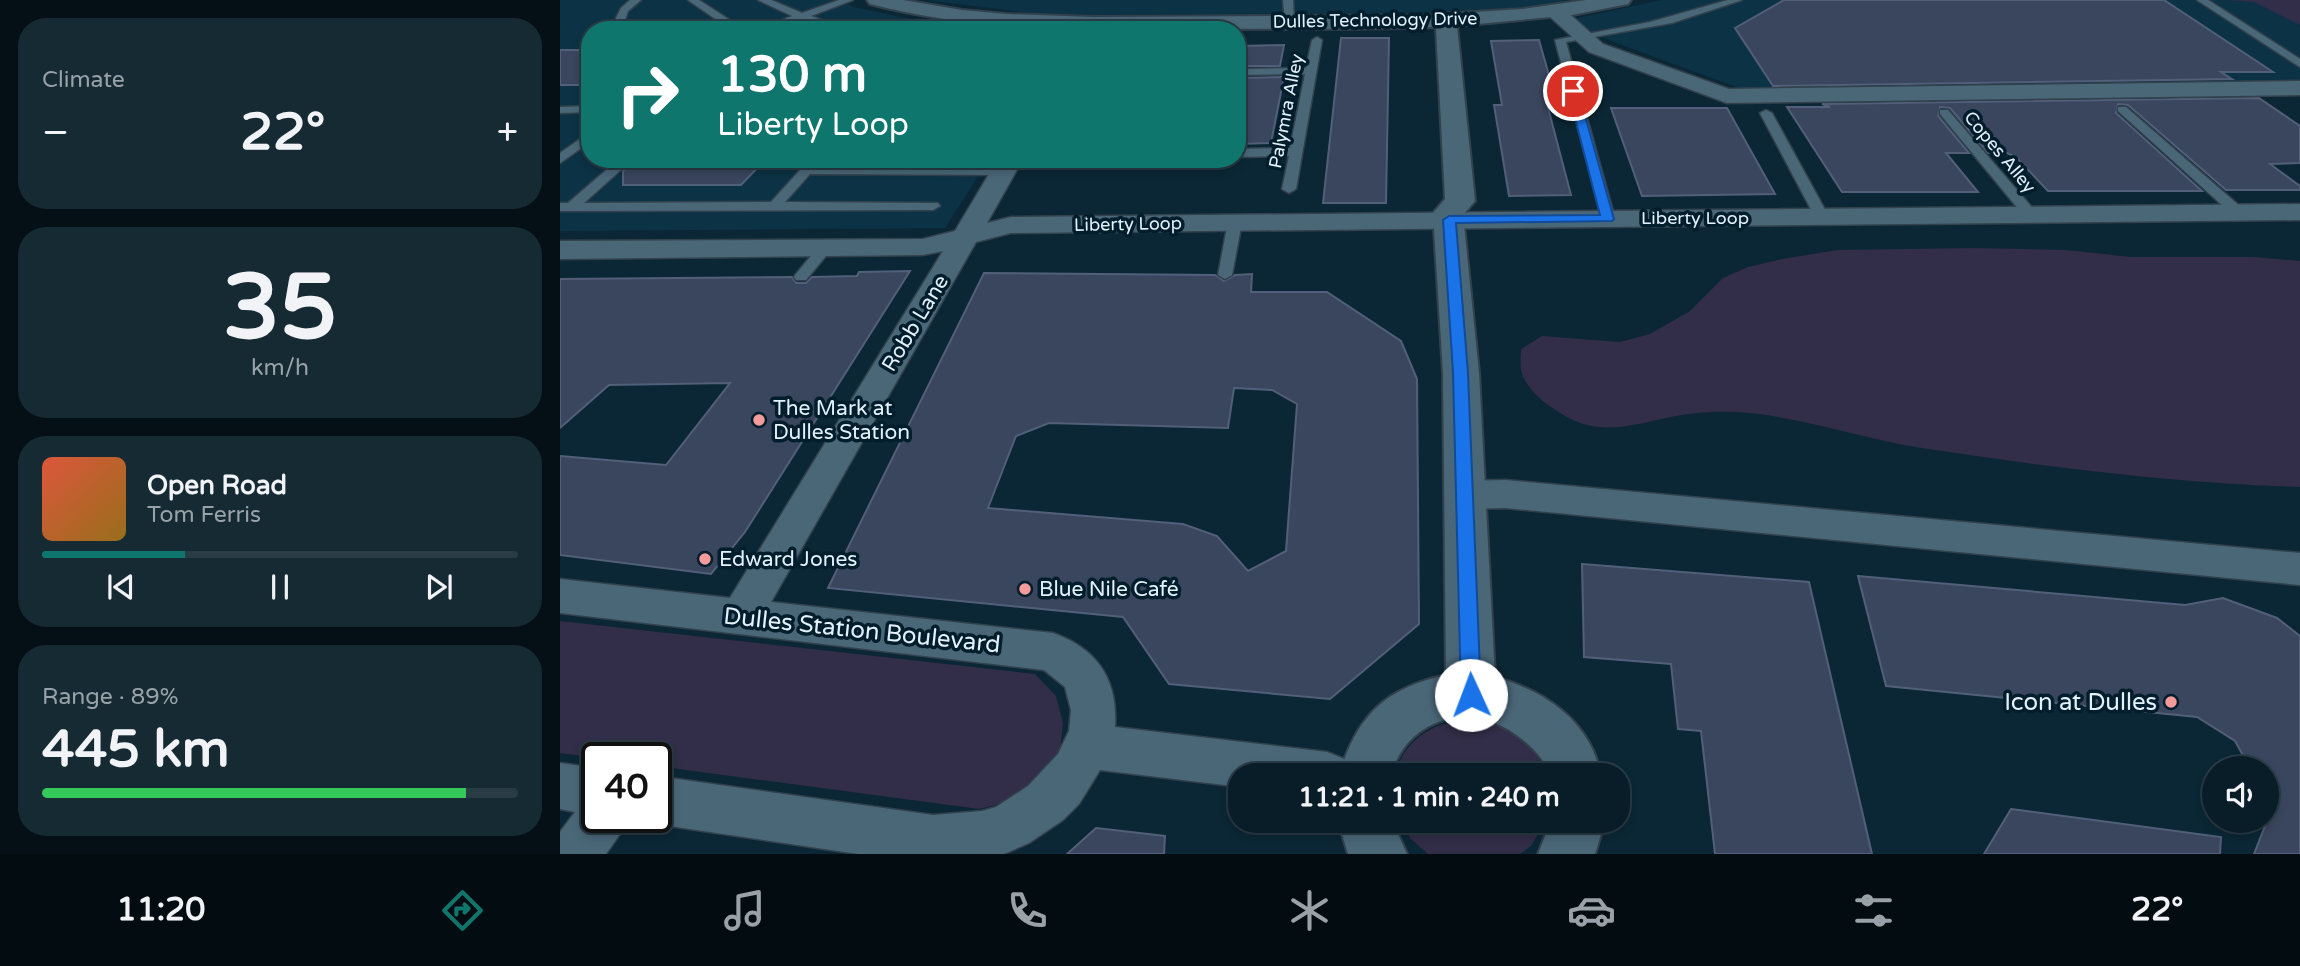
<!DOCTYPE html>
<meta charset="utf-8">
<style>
body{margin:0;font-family:"Varela Round",sans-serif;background:#162a34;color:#f1f3f6;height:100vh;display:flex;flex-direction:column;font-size:26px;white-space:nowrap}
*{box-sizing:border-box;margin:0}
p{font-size:23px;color:#98a2a8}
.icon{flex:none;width:38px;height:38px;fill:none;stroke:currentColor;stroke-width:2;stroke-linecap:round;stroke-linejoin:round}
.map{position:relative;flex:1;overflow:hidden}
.side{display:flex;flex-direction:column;gap:18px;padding:18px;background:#041016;width:560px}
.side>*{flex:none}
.hud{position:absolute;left:21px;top:21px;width:665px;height:147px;border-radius:28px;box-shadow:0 4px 10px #0003,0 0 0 2px #293b45;background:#0f766e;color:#fff;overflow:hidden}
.controls{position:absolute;left:1642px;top:756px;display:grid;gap:14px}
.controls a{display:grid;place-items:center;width:77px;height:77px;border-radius:50%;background:#081d28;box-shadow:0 4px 10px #0003,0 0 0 2px #293b45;font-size:35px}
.speed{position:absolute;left:21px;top:742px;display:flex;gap:14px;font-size:35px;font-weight:700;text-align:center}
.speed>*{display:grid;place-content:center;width:91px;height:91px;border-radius:50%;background:#081d28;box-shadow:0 4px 10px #0003,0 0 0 2px #293b45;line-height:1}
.speed .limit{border:4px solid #111;border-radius:10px;background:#fff;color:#111}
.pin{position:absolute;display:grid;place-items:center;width:60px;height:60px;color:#fff;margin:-30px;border:4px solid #fff;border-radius:50%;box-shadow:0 2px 7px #0007}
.me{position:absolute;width:77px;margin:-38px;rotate:358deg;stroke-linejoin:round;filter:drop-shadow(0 0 5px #0008)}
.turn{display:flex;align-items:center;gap:24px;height:147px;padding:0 21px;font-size:32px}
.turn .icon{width:91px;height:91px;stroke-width:2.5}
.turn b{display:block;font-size:49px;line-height:60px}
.big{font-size:52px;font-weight:700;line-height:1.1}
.side .card{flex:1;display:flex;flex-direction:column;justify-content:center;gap:10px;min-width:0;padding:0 24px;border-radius:28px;background:#162a34}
.side .dial{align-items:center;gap:0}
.dial b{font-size:91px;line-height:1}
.song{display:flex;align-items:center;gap:21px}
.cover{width:84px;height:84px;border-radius:10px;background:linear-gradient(135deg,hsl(10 70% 55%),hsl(40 70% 35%))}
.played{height:7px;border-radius:4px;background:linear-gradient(90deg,#0f766e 30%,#293b45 30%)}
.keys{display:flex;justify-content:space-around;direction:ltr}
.heat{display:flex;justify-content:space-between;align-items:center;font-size:38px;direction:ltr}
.charge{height:10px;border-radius:5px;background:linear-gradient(90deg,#34c759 89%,#293b45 0)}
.trip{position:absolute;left:668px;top:763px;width:402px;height:70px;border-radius:28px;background:#081d28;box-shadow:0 4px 10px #0003,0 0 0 2px #293b45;font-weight:700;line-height:70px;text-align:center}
.tabs{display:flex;height:112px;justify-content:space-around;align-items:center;background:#030c10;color:#98a2a8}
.tabs .icon{width:49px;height:49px}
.tabs .on{color:#0f766e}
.tabs b{font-size:32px;color:#f1f3f6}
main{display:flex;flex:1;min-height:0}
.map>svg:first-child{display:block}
.built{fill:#0c3245}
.green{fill:#322d48}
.building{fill:#3a465e;stroke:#525f78;stroke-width:2;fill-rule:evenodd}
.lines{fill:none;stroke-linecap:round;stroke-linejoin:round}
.service-casing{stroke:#32414d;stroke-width:3}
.minor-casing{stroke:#32414d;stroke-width:3}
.tertiary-casing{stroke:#32414d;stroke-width:4}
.service{fill:#4a6778;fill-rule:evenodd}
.minor{fill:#4a6778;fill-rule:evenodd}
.tertiary{fill:#4a6778;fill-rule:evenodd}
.route{fill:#1a73e8;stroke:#114b97;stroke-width:2}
.poi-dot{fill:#f59b9c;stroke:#021d2b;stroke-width:2.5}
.labels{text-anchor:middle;stroke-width:7;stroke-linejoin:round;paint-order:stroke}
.far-street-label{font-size:18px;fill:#e2f1fb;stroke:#021d2b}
.street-label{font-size:21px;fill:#e2f1fb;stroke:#021d2b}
.poi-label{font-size:21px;fill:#e2f1fb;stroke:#021d2b;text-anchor:start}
.near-street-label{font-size:24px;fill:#e2f1fb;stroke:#021d2b}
.near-poi-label{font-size:24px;fill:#e2f1fb;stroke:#021d2b;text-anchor:end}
</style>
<main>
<section class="side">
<div class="card"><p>Climate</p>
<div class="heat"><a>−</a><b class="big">22°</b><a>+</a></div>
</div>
<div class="card dial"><b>35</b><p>km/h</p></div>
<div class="card">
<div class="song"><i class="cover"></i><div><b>Open Road</b><p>Tom Ferris</p></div></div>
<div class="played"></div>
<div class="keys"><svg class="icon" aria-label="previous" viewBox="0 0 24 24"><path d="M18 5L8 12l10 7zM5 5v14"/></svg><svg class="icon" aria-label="pause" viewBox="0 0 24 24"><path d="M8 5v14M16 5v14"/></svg><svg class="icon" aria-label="next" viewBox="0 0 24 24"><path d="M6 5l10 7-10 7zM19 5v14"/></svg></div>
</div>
<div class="card"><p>Range · 89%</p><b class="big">445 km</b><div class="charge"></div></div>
</section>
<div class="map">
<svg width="1740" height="854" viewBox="0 0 1740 854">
<rect width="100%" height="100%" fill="#0b2735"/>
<path class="built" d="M0 0H277L294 7 369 23 463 30H30V159H429L385 228 0 231Z
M365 0H1006L978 6 896 12 529 15 471 13Z
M1102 0H1711L1740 17V82L1190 92 1051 41 1008 20Z"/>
<path class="green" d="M1667 0H1740V25L1694 2Z
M1415 248 1506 250 1571 257H1694L1740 261V487C1613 483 1487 467 1362 448 1304 439 1248 419 1190 413 1167 411 1145 411 1122 415 1089 420 1057 434 1023 424 1001 416 967 395 961 370 960 363 961 355 961 349L982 336 1060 342 1090 334 1130 311 1163 278 1188 267 1222 259 1277 250Z
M0 621 475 674 496 696 503 723 500 750 477 780 452 801 419 809 96 766V758H37L0 753Z
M914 718C953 726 970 738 987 775H836C843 736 879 721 914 718Z
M841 821H986L971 846 960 854H868L851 839Z"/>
<path class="building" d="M1224 0H1604L1713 72H1661L1672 79 1213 86 1175 28Z
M781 38H829L826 203H763Z
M979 40 996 100H986L1011 195 949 196 934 105H942L931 41Z
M724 45 720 66H677V46Z
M0 50H30V85H0Z
M724 77 711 143 677 144V78Z
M1699 98 1740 126V163L1710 164 1740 186V190H1666L1568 105 1558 104 1556 113 1642 191H1488L1456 157 1445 152 1428 153 1390 108 1380 107 1378 116 1409 153H1386L1418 192H1282L1227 107H1270L1262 104Z
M1051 108H1167L1215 194 1082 196Z
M76 159H206L181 185H63V171Z
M350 271 185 532 151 574 0 555V456L106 465 170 383 49 385 0 428V279L232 277 236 283H246L252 277 297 276 299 272Z
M424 273 655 275 664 281 675 275 692 274 691 292H767L841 341 857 379 859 624 770 699 609 684 563 617 268 588ZM674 388 712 390 737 404 726 551 688 571 657 536 623 524 428 508 456 436 489 423 668 428Z
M1022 564 1249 582 1312 854H1155L1141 731 1118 729 1111 664 1024 657Z
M1298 576 1625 605 1663 598 1717 618 1740 636V854H1694L1712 808 1706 798V768H1690L1675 741 1637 717 1326 686Z
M1451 809 1661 837 1660 854H1424Z
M536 828 605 836 604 854H507Z"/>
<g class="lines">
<defs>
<path id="service" d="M70 0H81L68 11 65 20 76 30H63L55 20 61 8Z
M128 0H139L176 24 175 30H165L167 27Z
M198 0H211L242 13 279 0H293L251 16 289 30H273L242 19 212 30H197L232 16Z
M723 0H733L734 23 725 21Z
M1168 0H1182L1112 23 1006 42 1055 219 1048 223 1043 222 995 40 1090 22Z
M1637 0H1648L1740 59V67Z
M757 37 762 40 736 189 729 193 722 189 729 156 677 157V149L730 148 745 74 677 75V69L746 68 752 40Z
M30 106V112L0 113V107Z
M1558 107H1566L1683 209V215H1673L1558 111Z
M1206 110 1212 113 1269 217 1267 220 1262 221 1255 217 1200 113Z
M1380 110H1388L1475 211V217H1465L1380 114Z
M30 132V142L0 163V153Z
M59 159H73L24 203 211 202 250 159H258L260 162 257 166 445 167 451 171 445 175 250 174 225 202 378 203 380 206 373 210 0 211V203H8Z
M675 218 682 222 672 275 665 279 658 275 668 222Z
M265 244 272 248 270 251 246 280H236L234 277 236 274 260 245Z"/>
<path id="minor" d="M996 6 1003 8 1043 44 1169 89 1740 81V95L1167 103 1029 52 989 16 986 12 989 8Z
M438 159H463L427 223 451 217 1740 204V220L451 233 416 242 211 602 493 633C538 649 558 680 555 727L767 752 784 759 791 775H681V787L540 770 519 804 503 820 469 843 444 854H298L96 824 80 817H96V776L373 815 422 811 436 807 468 786 498 754 509 731 511 710 505 687 484 670 0 613V579L170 598 383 251 363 255 0 259V241L363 239 395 231Z
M945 480 1740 553V585L945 508 905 509 892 505 886 495 892 485 905 481Z
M0 763 37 768V817H67L60 834 46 854H0V832L15 812 0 809Z"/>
<path id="tertiary" d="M307 0H343L402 10 446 14 534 17 864 15 963 9 1026 0H1071L1068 4 1012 15 897 26 915 201 903 215 919 373 935 677C985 691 1030 721 1041 775H989C986 761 974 749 963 740 917 701 849 713 831 775H779C797 716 825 688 886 675L883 373 873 213 885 199 876 27C803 30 730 28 658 29 537 30 428 34 310 4Z
M778 821H832L847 854H788Z
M991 821H1045L1035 854H978Z"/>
</defs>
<use href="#service" class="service-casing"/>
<use href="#minor" class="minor-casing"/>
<use href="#tertiary" class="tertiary-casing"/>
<use href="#service" class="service"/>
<use href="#minor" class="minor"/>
<use href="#tertiary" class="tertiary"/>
</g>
<path class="route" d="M1013 88 1018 91 1054 219 1052 221 896 223 908 373 921 695 918 701 911 704 904 701 901 695 893 373 883 220 889 216 1040 215 1008 91Z"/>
<g class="poi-dot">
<circle cx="199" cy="420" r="7"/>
<circle cx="145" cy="559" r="7"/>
<circle cx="465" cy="589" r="7"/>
<circle cx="1611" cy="702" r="7"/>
</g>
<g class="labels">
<g class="far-street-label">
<text transform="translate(815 20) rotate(-1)" y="6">Dulles Technology Drive</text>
<text transform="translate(726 111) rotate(-79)" y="6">Palymra Alley</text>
<text transform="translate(1440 152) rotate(50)" y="6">Copes Alley</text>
<text x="1135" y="224">Liberty Loop</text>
<text transform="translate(568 224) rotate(-1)" y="6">Liberty Loop</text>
</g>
<g class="street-label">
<text transform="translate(355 323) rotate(-59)" y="7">Robb Lane</text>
</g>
<g class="poi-label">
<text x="213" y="415">The Mark at<tspan x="213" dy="24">Dulles Station</tspan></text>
<text x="159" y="566">Edward Jones</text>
<text x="479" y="596">Blue Nile Café</text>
</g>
<g class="near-street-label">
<text transform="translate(302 630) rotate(6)" y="8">Dulles Station Boulevard</text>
</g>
<g class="near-poi-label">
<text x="1597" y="710">Icon at Dulles</text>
</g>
</g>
</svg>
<div class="controls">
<a><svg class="icon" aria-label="sound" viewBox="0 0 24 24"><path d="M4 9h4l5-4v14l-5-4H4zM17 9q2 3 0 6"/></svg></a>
</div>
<div class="speed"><div class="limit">40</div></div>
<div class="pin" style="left:1013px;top:91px;background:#d93025"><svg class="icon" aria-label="arrive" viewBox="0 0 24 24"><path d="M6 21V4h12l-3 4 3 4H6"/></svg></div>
<svg class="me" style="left:911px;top:695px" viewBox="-20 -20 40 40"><circle r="19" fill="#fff"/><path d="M0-13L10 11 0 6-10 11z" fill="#1a73e8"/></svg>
<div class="trip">11:21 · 1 min · 240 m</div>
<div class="hud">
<div class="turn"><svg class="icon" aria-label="right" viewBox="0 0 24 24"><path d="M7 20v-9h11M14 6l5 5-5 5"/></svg><div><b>130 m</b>Liberty Loop</div></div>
</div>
</div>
</main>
<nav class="tabs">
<b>11:20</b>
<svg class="icon on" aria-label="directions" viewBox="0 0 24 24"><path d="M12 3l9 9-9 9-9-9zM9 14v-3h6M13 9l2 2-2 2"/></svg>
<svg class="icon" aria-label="music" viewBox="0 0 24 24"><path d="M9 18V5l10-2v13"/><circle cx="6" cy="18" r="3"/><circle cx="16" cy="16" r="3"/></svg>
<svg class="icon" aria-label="phone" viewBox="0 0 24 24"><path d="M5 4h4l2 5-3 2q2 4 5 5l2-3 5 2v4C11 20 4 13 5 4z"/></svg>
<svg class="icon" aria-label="climate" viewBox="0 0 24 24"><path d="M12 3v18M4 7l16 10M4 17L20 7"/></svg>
<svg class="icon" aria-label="car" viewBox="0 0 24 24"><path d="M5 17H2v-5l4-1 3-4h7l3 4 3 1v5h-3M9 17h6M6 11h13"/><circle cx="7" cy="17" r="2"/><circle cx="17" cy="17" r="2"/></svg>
<svg class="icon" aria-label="filters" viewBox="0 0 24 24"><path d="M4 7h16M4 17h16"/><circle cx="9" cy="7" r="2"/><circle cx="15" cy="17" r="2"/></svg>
<b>22°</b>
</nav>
